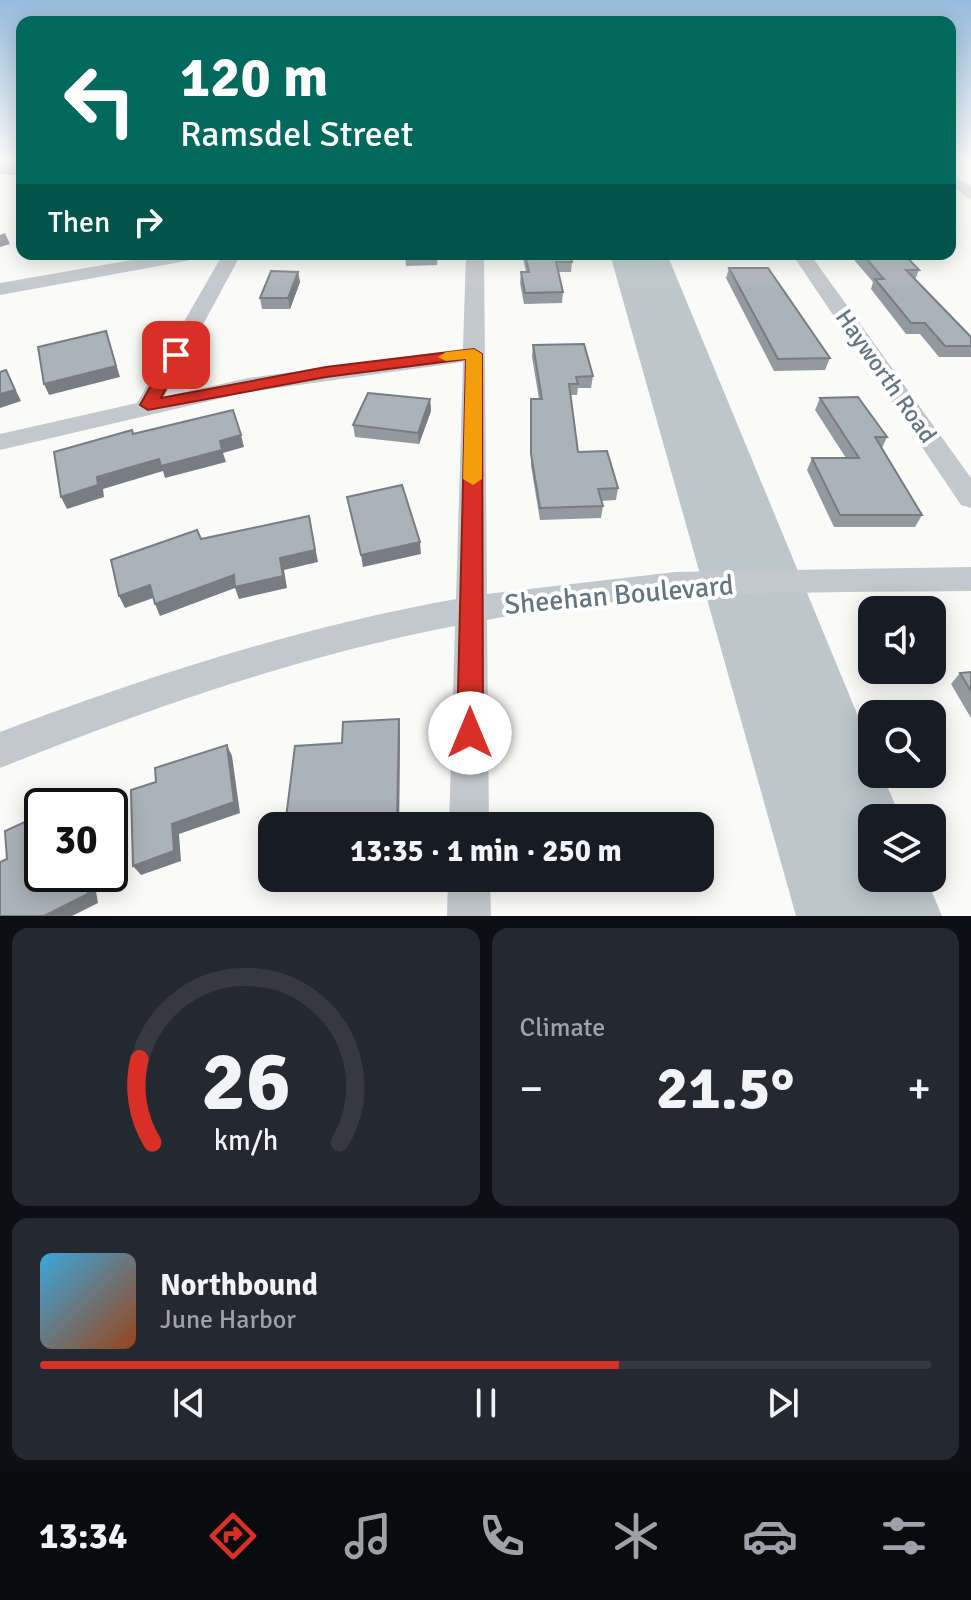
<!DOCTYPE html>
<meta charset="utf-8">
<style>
body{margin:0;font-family:Signika,sans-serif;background:#242831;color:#f1f3f6;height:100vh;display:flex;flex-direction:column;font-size:30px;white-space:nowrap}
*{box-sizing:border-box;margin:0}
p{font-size:26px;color:#9ea1a6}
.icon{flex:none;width:44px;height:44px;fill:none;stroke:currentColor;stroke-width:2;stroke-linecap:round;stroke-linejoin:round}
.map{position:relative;height:916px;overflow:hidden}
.sheet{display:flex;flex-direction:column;gap:12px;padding:12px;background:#0d0f14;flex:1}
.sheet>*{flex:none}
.top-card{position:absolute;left:16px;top:16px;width:940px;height:244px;border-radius:16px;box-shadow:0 4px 20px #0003;background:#00695c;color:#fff;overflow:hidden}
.fabs{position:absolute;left:858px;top:596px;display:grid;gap:16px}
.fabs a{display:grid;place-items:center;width:88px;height:88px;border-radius:16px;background:#171b24;box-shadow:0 4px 20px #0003;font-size:40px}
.speed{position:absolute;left:24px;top:788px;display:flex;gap:16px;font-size:40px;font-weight:700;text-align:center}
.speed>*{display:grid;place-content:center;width:104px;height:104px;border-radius:50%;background:#171b24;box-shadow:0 4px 20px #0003;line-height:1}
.speed .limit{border:4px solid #111;border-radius:12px;background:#fff;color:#111}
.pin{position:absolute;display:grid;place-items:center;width:68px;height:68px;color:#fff;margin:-34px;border-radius:16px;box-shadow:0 4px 12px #0006}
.me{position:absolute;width:88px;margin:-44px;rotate:0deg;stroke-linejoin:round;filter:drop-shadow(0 0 6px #0008)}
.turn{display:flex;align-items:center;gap:28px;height:168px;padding:0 32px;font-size:36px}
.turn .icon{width:104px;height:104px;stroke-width:2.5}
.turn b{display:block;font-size:56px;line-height:68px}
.then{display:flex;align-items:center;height:76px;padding:0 32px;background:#0003;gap:16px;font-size:30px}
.big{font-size:60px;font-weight:800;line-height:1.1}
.sheet .tile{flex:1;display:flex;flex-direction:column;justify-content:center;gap:12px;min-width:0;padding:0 28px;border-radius:16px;background:#242831}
.sheet .dial{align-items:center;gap:0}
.dial svg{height:208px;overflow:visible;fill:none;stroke:#363941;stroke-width:7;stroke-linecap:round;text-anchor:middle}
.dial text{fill:#f1f3f6;stroke:none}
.song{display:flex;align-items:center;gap:24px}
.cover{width:96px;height:96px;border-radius:12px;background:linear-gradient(135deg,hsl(200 70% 55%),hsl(20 70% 35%))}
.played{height:8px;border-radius:4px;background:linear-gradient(90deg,#d93025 65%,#363941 65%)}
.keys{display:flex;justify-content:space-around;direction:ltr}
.heat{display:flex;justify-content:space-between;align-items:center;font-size:44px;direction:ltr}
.sheet .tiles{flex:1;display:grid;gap:12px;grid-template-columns:1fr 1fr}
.tile:last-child{grid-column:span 2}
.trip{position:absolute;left:258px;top:812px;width:456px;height:80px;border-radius:16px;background:#171b24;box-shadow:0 4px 20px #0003;font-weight:800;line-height:80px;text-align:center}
.tabs{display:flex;height:128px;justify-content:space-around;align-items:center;background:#090b0e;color:#9ea1a6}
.tabs .icon{width:56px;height:56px}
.tabs .active{color:#d93025}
.tabs b{font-size:36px;color:#f1f3f6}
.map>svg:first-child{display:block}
.water{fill:#bbc7cb}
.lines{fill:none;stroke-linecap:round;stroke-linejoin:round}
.minor{fill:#c3c8cc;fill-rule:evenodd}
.wall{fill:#929a9f}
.shaded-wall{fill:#777d82}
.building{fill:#aab3b9;stroke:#777d82;stroke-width:2}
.route{fill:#d93025;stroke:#8d1f18;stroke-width:2}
.slow{fill:#f59e0b}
.labels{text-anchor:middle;stroke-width:8;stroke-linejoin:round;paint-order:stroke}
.street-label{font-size:24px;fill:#657683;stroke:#fff}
.near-street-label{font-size:28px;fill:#657683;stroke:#fff}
</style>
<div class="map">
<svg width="971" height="916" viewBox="0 0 971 916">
<rect width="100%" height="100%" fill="#fafaf8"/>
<path class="water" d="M610 254H667L872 750V774H882L901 818H872V878H926L942 916H796Z"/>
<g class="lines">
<path class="minor" d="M950 172 971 187V200L950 185Z
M166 254H206L197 259 0 295V283Z
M223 254H241L164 397 248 378 463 349 466 254H484L487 594 675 572 971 567V591C809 593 647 589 487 620L489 826H449L455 626C298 656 148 709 0 768V732C148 676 299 627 456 599L463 362 248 392 0 450V434L137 403Z
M792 254H810L971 478V508L961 505Z
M448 878H490L491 916H447Z"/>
</g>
<path class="wall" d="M0 161H22V176L0 174Z
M405 254H438L437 265 406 266Z
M522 254H570L572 262 571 272H558L563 292 562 303 524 304 520 283 521 272H526Z
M849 254H904L919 270 915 280 971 337V357H939L920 334H906L871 289 873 282Z
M729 268 830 358 825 370 774 371 726 278Z
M298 272 300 282 290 309H262L260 298Z
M533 345 593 376 591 388H578L577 395H570L578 452 618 488 616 500 601 501 603 506 601 518 540 520 531 466V399H539L532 357Z
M820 398 887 437 882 448 922 515 915 527H834L807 470 812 458H846L815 410Z
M430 399 431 411 419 444 355 437 353 425Z
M971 672V718L951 684 960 673Z
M400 730 399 826H285L342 743Z"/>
<path class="shaded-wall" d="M5 233 10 244 0 247V235Z
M298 272 300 282 290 309 288 298Z
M106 331 120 377 49 395 44 384Z
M6 370 21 401 0 408V394Z
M430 399 431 411 419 444 418 433Z
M241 435 244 447 223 453 226 462 165 478 163 471 103 489 104 497 67 509 61 497 97 477Z
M309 516 318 562 284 570 287 588 239 599 235 588 160 616 155 604 280 558Z
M420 542 421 554 363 567 361 555Z
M150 585 156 597 125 608 119 596Z
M399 719 400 730 399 826H398Z
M227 745 232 756 240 813 179 834 181 861 141 875 133 866 172 824Z
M86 874H93L98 903 72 916H44Z"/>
<path class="building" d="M0 161H22V168L0 165Z
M405 254H437V255H405Z
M525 254H570L572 262H556L563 292 525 293 521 272H529Z
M862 254H904L919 270H906L971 337V346H945L925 323H911L875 279H884Z
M729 268H768L830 358 778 359Z
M271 271 298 272 288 298H260Z
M106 331 116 366 44 384 38 347Z
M584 344 593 376 576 377 578 384H569L578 452 607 451 618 488 598 489 603 506 540 508 531 454V399H542L533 345Z
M6 370 15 390 0 394V372Z
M368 393 430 399 418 433 353 425Z
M858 397 887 437H875L922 515H840L812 458H859L820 398Z
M233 410 241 435 220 441 222 450 161 466 159 459 97 477 98 485 61 497 54 452 132 430 133 434Z
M402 485 420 542 361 555 347 497Z
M309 516 315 550 280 558 283 576 235 587 234 575 155 604 150 585 119 596 111 560 197 530 201 539Z
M971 672V691L960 673Z
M399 719 397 822 330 826H285L295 746 342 743 343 722Z
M227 745 234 802 172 824 174 851 133 866 131 790 156 782 155 768Z
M75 799 76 806H59Z
M42 814V874H86L88 894 44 916H0V862L7 859 5 831Z"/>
<linearGradient id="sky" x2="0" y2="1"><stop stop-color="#96bcdc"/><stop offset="0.56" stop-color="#fdfdfc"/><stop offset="1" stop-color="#fdfdfc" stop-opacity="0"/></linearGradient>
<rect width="971" height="289" fill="url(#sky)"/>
<path class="route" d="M474 349 482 354 483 733 479 741 470 745 461 741 457 733 466 359 326 377 148 410 140 405 168 355 176 350 184 355 161 398 326 367Z"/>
<path class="slow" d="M474 349 482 354V479L473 485 463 479 466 359 446 361 438 357 446 352Z"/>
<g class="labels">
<g class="street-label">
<text transform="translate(886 376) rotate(55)" y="8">Hayworth Road</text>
</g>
<g class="near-street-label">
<text transform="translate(619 594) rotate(-5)" y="10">Sheehan Boulevard</text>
</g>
</g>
</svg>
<div class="fabs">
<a><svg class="icon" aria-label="sound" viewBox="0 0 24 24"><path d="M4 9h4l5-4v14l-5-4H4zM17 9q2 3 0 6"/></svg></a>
<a><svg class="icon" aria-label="search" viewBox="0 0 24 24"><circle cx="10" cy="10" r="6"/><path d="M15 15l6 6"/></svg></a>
<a><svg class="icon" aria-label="layers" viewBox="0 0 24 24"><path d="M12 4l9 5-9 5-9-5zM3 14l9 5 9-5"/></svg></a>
</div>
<div class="speed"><div class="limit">30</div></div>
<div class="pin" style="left:176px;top:355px;background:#d93025"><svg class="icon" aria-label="arrive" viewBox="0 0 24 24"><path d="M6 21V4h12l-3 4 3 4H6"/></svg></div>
<svg class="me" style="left:470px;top:733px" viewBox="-20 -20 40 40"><circle r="19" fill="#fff"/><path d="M0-13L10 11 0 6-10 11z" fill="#d93025"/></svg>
<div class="trip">13:35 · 1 min · 250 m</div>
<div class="top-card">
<div class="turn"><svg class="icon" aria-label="left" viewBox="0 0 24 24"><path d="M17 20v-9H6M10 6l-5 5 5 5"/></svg><div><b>120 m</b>Ramsdel Street</div></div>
<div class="then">Then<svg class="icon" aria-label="right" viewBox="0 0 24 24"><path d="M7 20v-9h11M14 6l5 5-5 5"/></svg></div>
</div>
</div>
<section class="sheet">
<div class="tiles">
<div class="tile dial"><svg viewBox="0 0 100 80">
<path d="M14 69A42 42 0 1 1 86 69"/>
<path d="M14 69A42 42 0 0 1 9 37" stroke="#d93025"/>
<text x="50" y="56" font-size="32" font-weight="700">26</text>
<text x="50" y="72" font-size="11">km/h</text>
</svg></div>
<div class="tile"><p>Climate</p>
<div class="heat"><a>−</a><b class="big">21.5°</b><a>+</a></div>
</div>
<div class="tile">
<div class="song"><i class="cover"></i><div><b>Northbound</b><p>June Harbor</p></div></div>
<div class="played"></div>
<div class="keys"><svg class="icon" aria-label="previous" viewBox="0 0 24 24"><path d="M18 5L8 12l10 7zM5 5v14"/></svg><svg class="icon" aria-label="pause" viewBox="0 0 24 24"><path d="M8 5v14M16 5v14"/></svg><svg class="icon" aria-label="next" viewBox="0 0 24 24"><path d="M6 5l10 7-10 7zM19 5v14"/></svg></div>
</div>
</div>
</section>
<nav class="tabs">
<b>13:34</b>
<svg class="icon active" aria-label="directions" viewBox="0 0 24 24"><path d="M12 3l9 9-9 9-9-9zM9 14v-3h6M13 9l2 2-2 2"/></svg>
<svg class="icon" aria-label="music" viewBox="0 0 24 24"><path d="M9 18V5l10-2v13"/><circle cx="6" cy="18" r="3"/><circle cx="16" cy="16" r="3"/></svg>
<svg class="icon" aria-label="phone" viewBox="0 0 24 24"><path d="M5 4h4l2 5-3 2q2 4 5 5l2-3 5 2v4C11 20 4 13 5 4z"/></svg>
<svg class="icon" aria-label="climate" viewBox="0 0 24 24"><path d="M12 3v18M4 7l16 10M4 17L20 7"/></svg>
<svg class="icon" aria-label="car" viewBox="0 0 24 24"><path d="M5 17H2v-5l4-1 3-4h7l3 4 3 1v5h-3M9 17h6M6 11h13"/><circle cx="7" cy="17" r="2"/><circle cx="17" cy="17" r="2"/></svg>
<svg class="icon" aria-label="filters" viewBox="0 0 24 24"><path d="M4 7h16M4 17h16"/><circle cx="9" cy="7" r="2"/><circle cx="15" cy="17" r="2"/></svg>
</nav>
